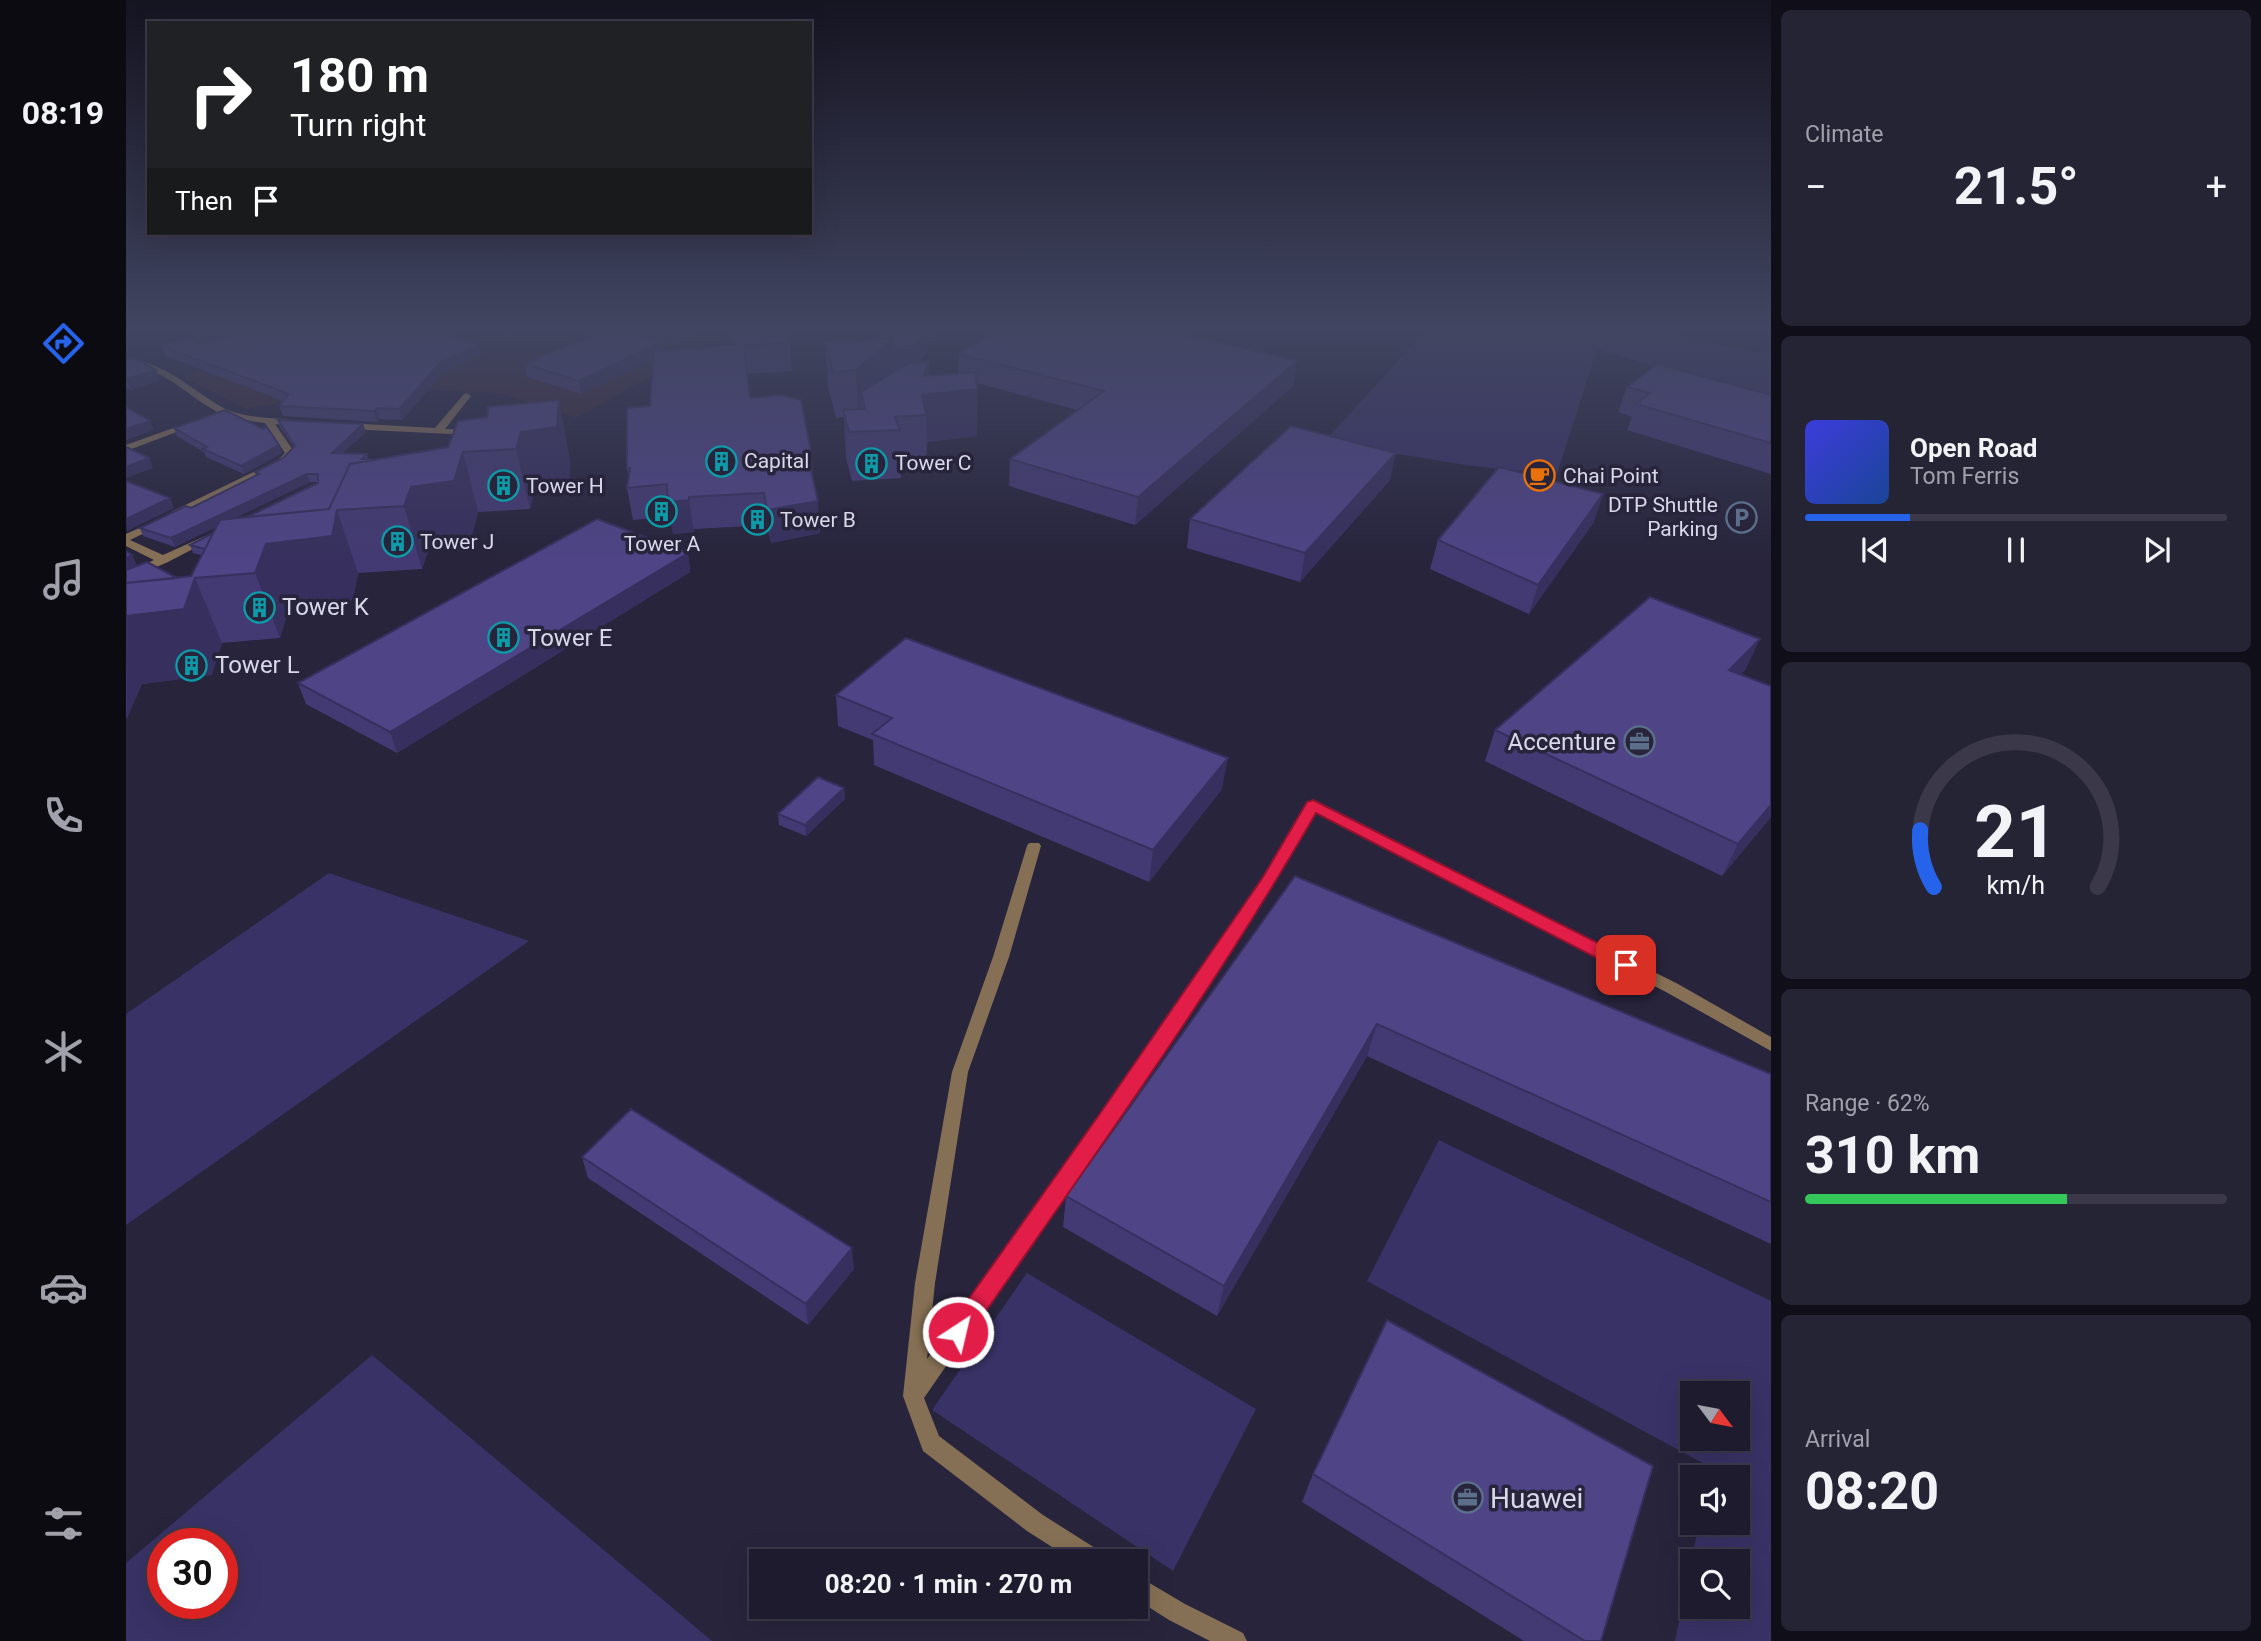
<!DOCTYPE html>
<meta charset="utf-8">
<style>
body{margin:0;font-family:Roboto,sans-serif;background:#252435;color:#f1f3f6;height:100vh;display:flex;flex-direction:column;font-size:26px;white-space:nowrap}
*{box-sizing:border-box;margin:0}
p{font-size:23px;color:#a0a1aa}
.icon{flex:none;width:38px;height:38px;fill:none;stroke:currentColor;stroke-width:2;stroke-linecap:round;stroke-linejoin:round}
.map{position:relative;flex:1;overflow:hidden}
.drawer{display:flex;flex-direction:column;gap:10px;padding:10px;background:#100f19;width:490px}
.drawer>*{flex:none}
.hud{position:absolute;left:21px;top:21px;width:665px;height:214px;border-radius:0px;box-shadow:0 7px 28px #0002,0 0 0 2px #3b3949;background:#202124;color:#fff;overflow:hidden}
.needle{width:46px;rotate:122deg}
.fabs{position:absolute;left:1554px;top:1381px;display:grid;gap:14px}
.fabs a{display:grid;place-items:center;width:70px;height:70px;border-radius:0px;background:#1d1b2d;box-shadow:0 7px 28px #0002,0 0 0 2px #3b3949;font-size:35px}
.speed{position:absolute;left:21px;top:1528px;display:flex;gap:14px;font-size:35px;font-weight:700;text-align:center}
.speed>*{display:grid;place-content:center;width:91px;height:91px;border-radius:50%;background:#1d1b2d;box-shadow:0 7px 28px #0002,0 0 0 2px #3b3949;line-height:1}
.speed .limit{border:10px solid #d22;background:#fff;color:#111}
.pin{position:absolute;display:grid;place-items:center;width:60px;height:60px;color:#fff;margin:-30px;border-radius:14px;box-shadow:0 4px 10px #0006}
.me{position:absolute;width:77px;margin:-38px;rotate:35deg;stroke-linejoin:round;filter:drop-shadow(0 0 5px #0008)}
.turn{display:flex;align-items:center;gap:24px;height:147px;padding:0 28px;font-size:32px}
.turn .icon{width:91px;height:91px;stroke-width:2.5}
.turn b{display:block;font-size:49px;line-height:60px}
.then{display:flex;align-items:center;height:66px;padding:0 28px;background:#0003;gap:14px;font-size:26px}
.big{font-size:52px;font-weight:700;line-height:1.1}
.drawer .widget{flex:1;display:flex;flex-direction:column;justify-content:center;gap:10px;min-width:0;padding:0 24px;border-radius:10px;background:#252435}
.drawer .dial{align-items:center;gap:0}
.dial svg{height:182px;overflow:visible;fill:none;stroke:#3b3949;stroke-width:7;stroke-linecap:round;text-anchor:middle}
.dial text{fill:#f1f3f6;stroke:none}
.song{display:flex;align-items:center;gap:21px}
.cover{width:84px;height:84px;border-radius:10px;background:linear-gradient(135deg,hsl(240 70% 55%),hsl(220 70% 35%))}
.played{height:7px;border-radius:4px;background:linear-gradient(90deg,#2563eb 25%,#3b3949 25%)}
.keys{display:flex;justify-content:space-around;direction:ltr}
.heat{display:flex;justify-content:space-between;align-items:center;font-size:38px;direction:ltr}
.charge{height:10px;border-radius:5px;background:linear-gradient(90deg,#34c759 62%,#3b3949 0)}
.trip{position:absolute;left:623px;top:1549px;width:399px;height:70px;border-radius:0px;background:#1d1b2d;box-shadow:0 7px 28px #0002,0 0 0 2px #3b3949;font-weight:700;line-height:70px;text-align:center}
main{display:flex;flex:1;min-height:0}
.menu{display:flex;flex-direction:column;width:126px;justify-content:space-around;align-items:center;background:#0c0b12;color:#a0a1aa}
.menu .icon{width:49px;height:49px}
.menu .current{color:#2563eb}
.menu b{font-size:32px;color:#f1f3f6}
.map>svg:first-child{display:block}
.education{fill:#382a37}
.green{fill:#393266;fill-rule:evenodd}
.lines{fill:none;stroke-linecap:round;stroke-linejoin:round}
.street{fill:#867055;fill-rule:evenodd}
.wall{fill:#433a73;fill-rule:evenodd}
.shaded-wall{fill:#37305e}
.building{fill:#4e4486;stroke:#37305e;stroke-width:2}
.route{fill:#e11d48;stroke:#92132f;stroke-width:2}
.labels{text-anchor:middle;stroke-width:7;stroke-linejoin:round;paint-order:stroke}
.far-poi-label{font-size:21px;fill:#d8d8e8;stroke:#27243c;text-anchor:start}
.poi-label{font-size:24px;fill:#d8d8e8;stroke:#27243c;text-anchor:start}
.near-poi-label{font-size:28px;fill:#d8d8e8;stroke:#27243c;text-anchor:start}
</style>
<main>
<nav class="menu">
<b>08:19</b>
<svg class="icon current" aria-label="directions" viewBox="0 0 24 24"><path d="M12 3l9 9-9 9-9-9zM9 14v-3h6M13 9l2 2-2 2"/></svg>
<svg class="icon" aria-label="music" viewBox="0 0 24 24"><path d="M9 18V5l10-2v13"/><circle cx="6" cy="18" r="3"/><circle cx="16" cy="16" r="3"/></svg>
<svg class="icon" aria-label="phone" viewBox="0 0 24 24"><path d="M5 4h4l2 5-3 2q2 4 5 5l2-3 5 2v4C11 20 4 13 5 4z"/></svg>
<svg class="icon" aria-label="climate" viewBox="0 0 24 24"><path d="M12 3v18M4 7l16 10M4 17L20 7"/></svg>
<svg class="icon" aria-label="car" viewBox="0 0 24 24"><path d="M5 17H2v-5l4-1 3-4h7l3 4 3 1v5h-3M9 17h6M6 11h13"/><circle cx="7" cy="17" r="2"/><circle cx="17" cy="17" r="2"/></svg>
<svg class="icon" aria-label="filters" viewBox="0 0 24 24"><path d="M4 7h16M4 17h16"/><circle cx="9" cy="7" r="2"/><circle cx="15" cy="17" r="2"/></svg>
</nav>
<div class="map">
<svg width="1645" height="1641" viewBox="0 0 1645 1641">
<rect width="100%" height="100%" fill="#27243c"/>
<path class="education" d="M188 328H611L450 418 374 393 237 387 121 409 57 377Z"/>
<path class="green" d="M486 328H582L550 345Z
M1302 328H1519L1633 353 1645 350V401L1471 349 1431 474 1346 466 1198 442Z
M203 873 403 941 0 1225V1014Z
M1313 1140 1645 1301V1641H1549L1573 1523 1612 1522V1477H1582L1584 1467 1241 1281ZM1566 1393H1612V1438H1566ZM1566 1561H1612V1606H1566Z
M901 1273 1130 1409 1047 1571 806 1410Z
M246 1355 586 1641H0V1563ZM37 1544H96V1603H37Z"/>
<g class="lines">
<path class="street" d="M83 328H95L116 337 109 339Z
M0 361C40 359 68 394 102 410 124 419 149 417 172 421L174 423 169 426 149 424 169 453 158 464 53 516H45V512L152 460 159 453 139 423C125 421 109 419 96 414 64 400 37 364 0 367Z
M341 393 345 396 319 429 344 430 347 431V435L221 429 216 426 221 423 309 428 338 394Z
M64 422 72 424 0 451V445Z
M31 520 35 521V525L4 540 37 555 77 537 81 536 86 539 42 562 0 580V573L28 560 0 546V534Z
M1187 801 1552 984 1645 1037V1051L1540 992 1190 812 1148 884 986 1126 798 1398 813 1436 917 1515 977 1553 980 1561H948L901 1531 797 1451 777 1396 789 1283 826 1072 867 957 901 846 903 843H913L915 846 883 957 842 1072 809 1283 801 1359 974 1116 1138 877 1182 802Z
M1010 1575 1059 1604 1117 1633 1121 1641H1084L1043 1620 1010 1599Z"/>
</g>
<path class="wall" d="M90 328H95L98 337 112 331 103 328H303L354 345 356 355 318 372 276 420 254 419 251 422 157 416 153 406 157 401 40 356 36 346Z
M1035 329 1171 361 1167 386 1009 525 883 486 884 459 951 410 851 383V436L801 442V463L774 465 775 478 726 481 720 458 718 417 710 418 702 387 699 342 746 339 799 355 790 363 803 376 832 373 833 354Z
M664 343 666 371 621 374 624 398 685 452 687 478 694 533 645 543 641 525 568 529V532L547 534 544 516 507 520 501 488 503 479 501 468 524 406 528 359 455 394 401 377 399 364 609 345Z
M0 359 34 380 5 390 0 387Z
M1501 387 1645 395V474L1501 430 1506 417 1492 412Z
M152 420 240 432 216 453 241 454 242 460H247L322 447 332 421 444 459 443 487 408 492 404 509 352 512 344 543 303 549 296 569 232 573 227 600 163 608 154 638 96 643 86 675 16 684 0 719V570L51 578 65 576 76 555 67 553 64 545 87 533 90 526 49 547 17 536 14 528 65 508 130 475 129 472 157 458 168 447 154 427ZM184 482H192L121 517 108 518Z
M48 428 156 453 118 474 80 457 78 452 51 436Z
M1264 480 1174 582 1061 548 1064 519Z
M1468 522 1403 614 1304 569 1312 540Z
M562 553 564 572 271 753 180 704 172 683Z
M1620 669 1615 674 1645 686V817L1596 876 1359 761 1369 730Z
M710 695 1096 789 1023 882 748 765 747 740 712 726Z
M718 788 719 799 680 836 653 825 652 814Z
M1169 876 1645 1074V1244L1241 1056 1091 1316 937 1227 940 1196Z
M456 1157 728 1269 682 1325 462 1178Z
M1187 1474 1475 1641H1398L1176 1502Z"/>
<path class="shaded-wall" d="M91 328H95L98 337 75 345 71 343V336Z
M801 328H808L799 355 789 363 768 370V383L735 392 736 413 732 416 730 370 767 338Z
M537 341 539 354 455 394 453 381Z
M354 345 356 355 318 372 276 420 273 409 315 362Z
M1171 361 1167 386 1009 525 1012 497Z
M803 362V394L851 389V436L801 442 800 415 796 395 798 376Z
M30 370 34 380 5 390 0 379Z
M433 400 444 459 443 487 408 492 404 509 390 449 395 432Z
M251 408 254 419 251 422 248 411Z
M24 421 28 430 0 440V429Z
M237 424 240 432 209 460 206 453Z
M153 445 156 453 118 474 115 466Z
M337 452 352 512 344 543 303 549 296 569 278 506 285 487Z
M1270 453 1264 480 1174 582 1179 553Z
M23 458 27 468 0 478V467Z
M181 474 184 482 49 547 45 538Z
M1477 494 1468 522 1403 614 1412 585Z
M44 498 48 508 1 531 0 519Z
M563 500 568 532 547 534 542 502Z
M692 501 694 533 645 543 641 510Z
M211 510 232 573 227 600 163 608 154 638 129 573 140 544Z
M562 553 564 572 271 753 264 732Z
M6 555 11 565 0 570V558Z
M69 578 96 643 86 675 16 684 1 719 0 605Z
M1634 639 1620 669 1590 700 1603 670Z
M1102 758 1096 789 1023 882 1027 850Z
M718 788 719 799 680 836 679 825Z
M1645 805V817L1596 876 1612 844Z
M1251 1024 1241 1056 1091 1316 1098 1286Z
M726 1248 728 1269 682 1325 680 1304Z"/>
<path class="building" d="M90 328 71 336V343L77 344 119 328H303L354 345 315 362 273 409 251 408 248 411 153 406 163 394 36 346Z
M481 328H493L537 341 453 381 399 364Z
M608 328H661L664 343 618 345 624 398 656 395 675 400 685 452H681L692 501 641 510 638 493 563 497V500L542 502 541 484 501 488 504 468H501V408L524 406 528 352 609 345Z
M766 328H801L799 335 789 344 768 350 767 338 746 339Z
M874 328H1032L1171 361 1012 497 884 459 978 391 833 354Z
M767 338 730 370 707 372 699 342Z
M0 359H10L30 370 0 379Z
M803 362 798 376 850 372 851 389 796 395 800 415 769 417 774 430 723 432 717 410 739 409 735 392 783 363Z
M1531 364 1645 395V443L1510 404 1524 393 1501 387Z
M433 400 431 427 395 432 390 449 337 452 328 481 285 487 278 506 211 510 206 536 140 544 129 573 69 578 58 609 0 616V583L65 576 94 520 203 509 224 464 322 447 332 421 361 417 362 407Z
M0 407 24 421 0 429Z
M99 410 137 429 140 426 153 445 115 466 77 449 81 447 48 428Z
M152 420 237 424 206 453 241 454 236 459 247 460 224 464 203 509 121 517 192 483V474H181L45 538 14 528 60 506 65 508 133 474 129 472 157 458 169 446Z
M1165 426 1270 453 1179 553 1064 519Z
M0 447 23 458 0 467Z
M1373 467 1477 494 1412 585 1312 540Z
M0 481 44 498 0 519Z
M471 519 562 553 264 732 172 683Z
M87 533 79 549 64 545Z
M0 551 6 555 0 558Z
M21 562 51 578 0 583V570Z
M1524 597 1634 639 1603 670 1645 686V805L1612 844 1369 730Z
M780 638 1102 758 1027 850 746 734 766 718 710 695Z
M692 777 718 788 679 825 652 814Z
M1169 876 1645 1074V1202L1251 1024 1098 1286 940 1196Z
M505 1109 726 1248 680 1304 456 1157Z
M1261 1320 1527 1466 1475 1641H1459L1187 1474Z"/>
<linearGradient id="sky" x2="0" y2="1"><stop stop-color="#151421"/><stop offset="0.59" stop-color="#414561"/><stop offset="1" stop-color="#414561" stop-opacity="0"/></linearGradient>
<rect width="1645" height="558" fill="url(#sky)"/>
<path class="route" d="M1187 800 1506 960 1509 965 1506 970H1494L1190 813C1085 995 960 1167 840 1340L832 1343 824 1340 820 1332 824 1325 973 1115 1137 877 1181 802Z"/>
<defs>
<symbol id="building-ring" viewBox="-11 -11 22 22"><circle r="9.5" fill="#27243c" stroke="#0f9aa8" stroke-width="1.5"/><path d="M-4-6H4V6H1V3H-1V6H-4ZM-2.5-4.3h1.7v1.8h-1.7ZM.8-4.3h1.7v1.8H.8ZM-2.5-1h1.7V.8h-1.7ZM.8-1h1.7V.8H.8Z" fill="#0f9aa8"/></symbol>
<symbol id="cafe-ring" viewBox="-11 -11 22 22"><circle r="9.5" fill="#27243c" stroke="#e8710a" stroke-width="1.5"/><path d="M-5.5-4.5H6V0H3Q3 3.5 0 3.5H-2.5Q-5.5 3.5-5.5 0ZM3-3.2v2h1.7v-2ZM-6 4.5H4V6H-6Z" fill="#e8710a"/></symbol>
<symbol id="parking-ring" viewBox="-11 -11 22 22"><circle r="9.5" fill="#27243c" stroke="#5c6f8a" stroke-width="1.5"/><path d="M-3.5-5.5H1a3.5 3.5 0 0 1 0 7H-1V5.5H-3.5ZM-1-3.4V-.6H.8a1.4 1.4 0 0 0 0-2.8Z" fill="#5c6f8a"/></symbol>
<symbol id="office-ring" viewBox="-11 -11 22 22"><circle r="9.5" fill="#27243c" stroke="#5c6f8a" stroke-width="1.5"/><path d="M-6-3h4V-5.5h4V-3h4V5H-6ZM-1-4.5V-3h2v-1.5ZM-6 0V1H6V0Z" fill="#5c6f8a"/></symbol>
</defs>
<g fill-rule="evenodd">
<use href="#building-ring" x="578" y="444" width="35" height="35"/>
<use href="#building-ring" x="728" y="446" width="35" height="35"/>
<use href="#cafe-ring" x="1396" y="458" width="35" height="35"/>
<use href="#building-ring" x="360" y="468" width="35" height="35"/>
<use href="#building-ring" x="518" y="494" width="35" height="35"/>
<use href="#parking-ring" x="1598" y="500" width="35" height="35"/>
<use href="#building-ring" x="614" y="502" width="35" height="35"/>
<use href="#building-ring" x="254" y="524" width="35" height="35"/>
<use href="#building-ring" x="116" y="590" width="35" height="35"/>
<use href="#building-ring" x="360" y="620" width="35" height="35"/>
<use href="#building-ring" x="48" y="648" width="35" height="35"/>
<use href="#office-ring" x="1496" y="724" width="35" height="35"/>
<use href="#office-ring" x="1324" y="1480" width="35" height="35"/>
</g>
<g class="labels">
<g class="far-poi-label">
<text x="618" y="468">Capital</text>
<text x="769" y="470">Tower C</text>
<text x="1437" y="483">Chai Point</text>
<text x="400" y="493">Tower H</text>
<text x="1592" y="512" text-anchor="end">DTP Shuttle<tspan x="1592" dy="24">Parking</tspan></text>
<text x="654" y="527">Tower B</text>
<text x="294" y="549">Tower J</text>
<text x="536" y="551" text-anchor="middle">Tower A</text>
</g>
<g class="poi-label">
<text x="156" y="615">Tower K</text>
<text x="401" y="646">Tower E</text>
<text x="89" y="673">Tower L</text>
<text x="1490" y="750" text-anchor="end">Accenture</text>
</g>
<g class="near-poi-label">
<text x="1364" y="1508">Huawei</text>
</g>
</g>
</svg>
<div class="fabs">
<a><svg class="needle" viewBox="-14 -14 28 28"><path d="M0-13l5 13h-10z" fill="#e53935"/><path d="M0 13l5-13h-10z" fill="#a0a1aa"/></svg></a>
<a><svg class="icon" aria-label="sound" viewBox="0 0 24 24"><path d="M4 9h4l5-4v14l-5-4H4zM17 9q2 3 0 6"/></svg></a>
<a><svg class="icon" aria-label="search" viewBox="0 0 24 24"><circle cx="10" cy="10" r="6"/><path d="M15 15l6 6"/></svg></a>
</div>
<div class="speed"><div class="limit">30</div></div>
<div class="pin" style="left:1500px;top:965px;background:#d93025"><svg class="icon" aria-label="arrive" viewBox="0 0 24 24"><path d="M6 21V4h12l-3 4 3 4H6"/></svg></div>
<svg class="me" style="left:832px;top:1332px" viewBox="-20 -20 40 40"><circle r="17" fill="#e11d48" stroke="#fff" stroke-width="3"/><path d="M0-11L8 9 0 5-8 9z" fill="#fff"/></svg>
<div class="trip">08:20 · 1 min · 270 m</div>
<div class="hud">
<div class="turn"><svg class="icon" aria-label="right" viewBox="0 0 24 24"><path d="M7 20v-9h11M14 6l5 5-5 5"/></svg><div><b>180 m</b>Turn right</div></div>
<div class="then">Then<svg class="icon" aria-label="arrive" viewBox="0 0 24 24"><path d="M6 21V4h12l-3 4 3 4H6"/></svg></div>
</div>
</div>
<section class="drawer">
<div class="widget"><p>Climate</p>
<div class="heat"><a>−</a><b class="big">21.5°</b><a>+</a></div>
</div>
<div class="widget">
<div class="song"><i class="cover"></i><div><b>Open Road</b><p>Tom Ferris</p></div></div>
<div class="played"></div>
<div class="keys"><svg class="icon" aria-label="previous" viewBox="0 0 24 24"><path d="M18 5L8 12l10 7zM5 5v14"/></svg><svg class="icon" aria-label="pause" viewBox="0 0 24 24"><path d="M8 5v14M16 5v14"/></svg><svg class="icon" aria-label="next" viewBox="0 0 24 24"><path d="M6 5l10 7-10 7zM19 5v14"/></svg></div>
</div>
<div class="widget dial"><svg viewBox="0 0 100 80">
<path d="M14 69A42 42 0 1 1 86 69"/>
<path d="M14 69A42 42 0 0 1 8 44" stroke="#2563eb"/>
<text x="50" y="56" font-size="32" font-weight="700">21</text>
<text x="50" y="72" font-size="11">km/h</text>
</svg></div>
<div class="widget"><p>Range · 62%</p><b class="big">310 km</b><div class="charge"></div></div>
<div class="widget"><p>Arrival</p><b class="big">08:20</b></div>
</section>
</main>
